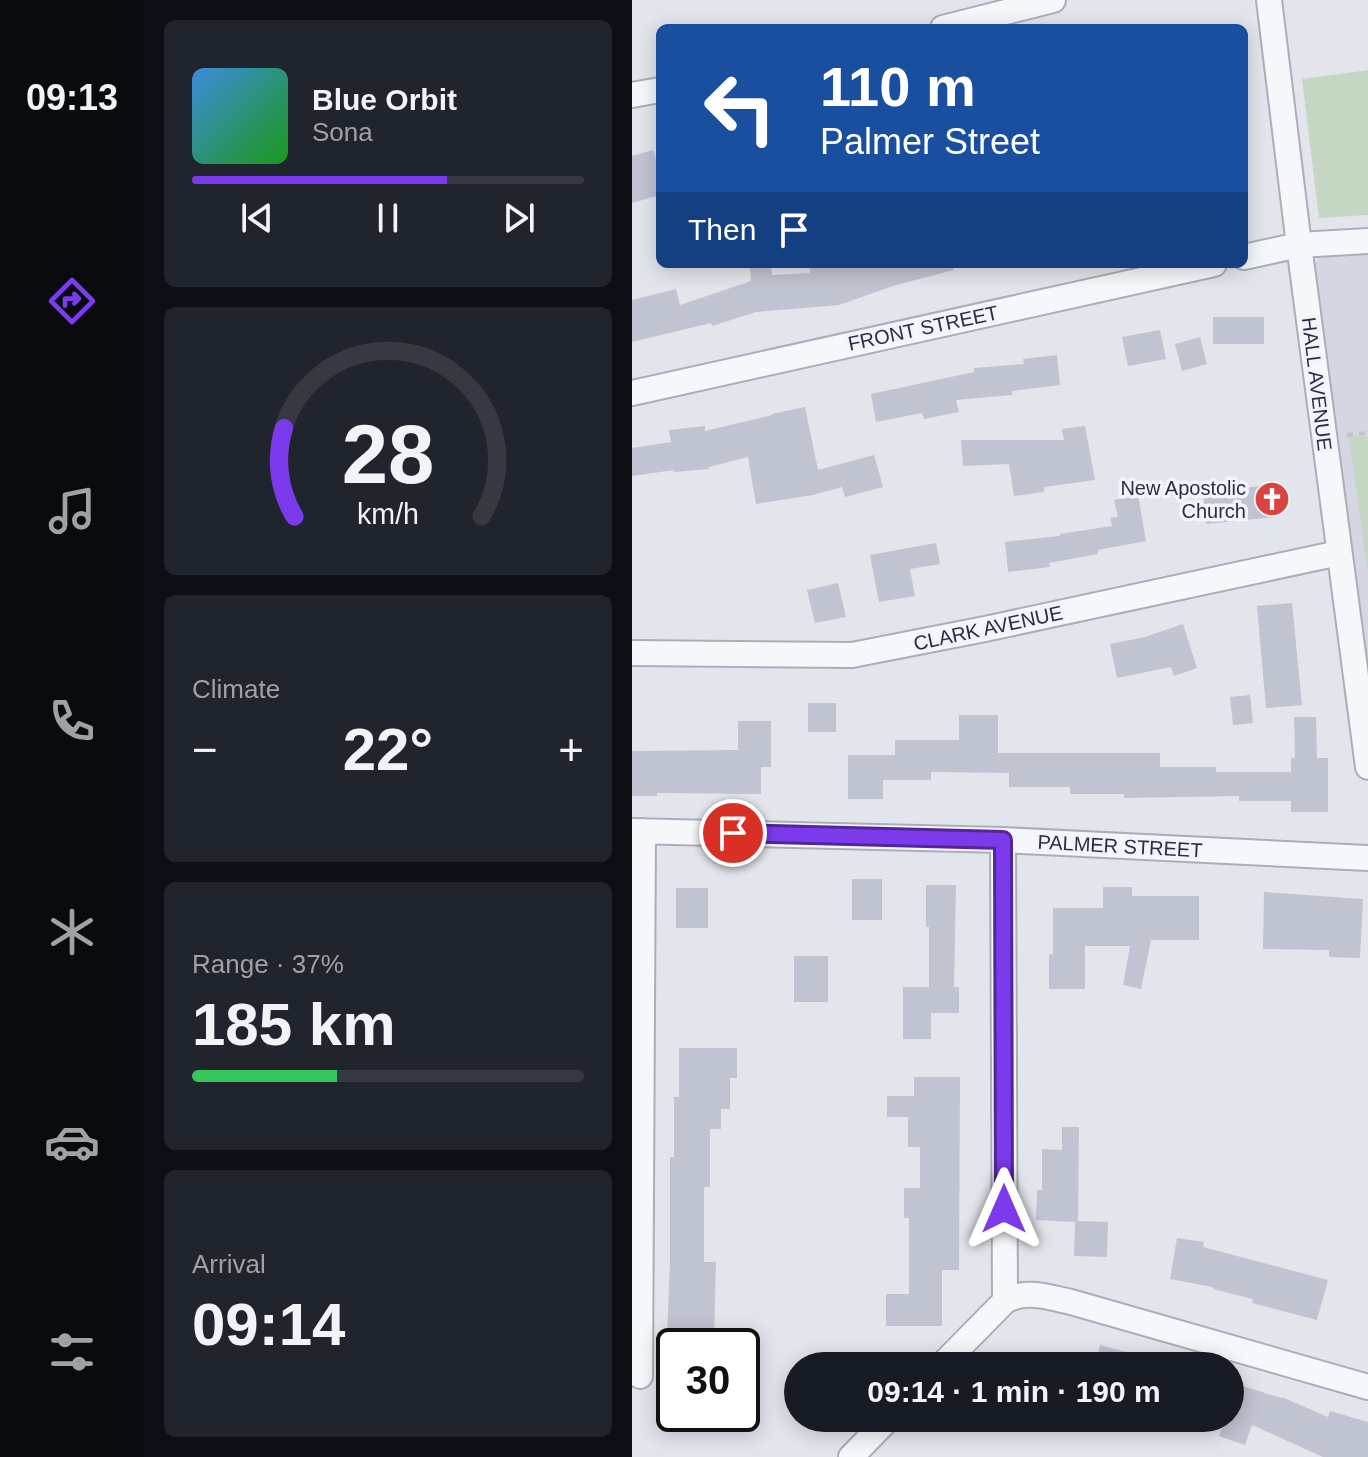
<!DOCTYPE html>
<meta charset="utf-8">
<style>
body{margin:0;font-family:Arial,sans-serif;background:#20242c;color:#f1f3f6;height:100vh;display:flex;flex-direction:column;font-size:30px;white-space:nowrap}
*{box-sizing:border-box;margin:0}
p{font-size:26px;color:#9ea1a6}
.icon{flex:none;width:44px;height:44px;fill:none;stroke:currentColor;stroke-width:2;stroke-linecap:round;stroke-linejoin:round}
.map{position:relative;flex:1;overflow:hidden}
.side{display:flex;flex-direction:column;gap:20px;padding:20px;background:#0d0f14;width:488px}
.side>*{flex:none}
.guide{position:absolute;left:24px;top:24px;width:592px;height:244px;border-radius:12px;box-shadow:0 4px 20px #0003;background:#1a4fa0;color:#fff;overflow:hidden}
.speed{position:absolute;left:24px;top:1328px;display:flex;gap:16px;font-size:40px;font-weight:700;text-align:center}
.speed>*{display:grid;place-content:center;width:104px;height:104px;border-radius:50%;background:#171b24;box-shadow:0 4px 20px #0003;line-height:1}
.speed .limit{border:4px solid #111;border-radius:12px;background:#fff;color:#111}
.pin{position:absolute;display:grid;place-items:center;width:68px;height:68px;color:#fff;margin:-34px;border:4px solid #fff;border-radius:50%;box-shadow:0 2px 8px #0007}
.me{position:absolute;width:88px;margin:-44px;rotate:0deg;stroke-linejoin:round;filter:drop-shadow(0 0 6px #0008)}
.turn{display:flex;align-items:center;gap:28px;height:168px;padding:0 32px;font-size:36px}
.turn .icon{width:104px;height:104px;stroke-width:2.5}
.turn b{display:block;font-size:56px;line-height:68px}
.then{display:flex;align-items:center;height:76px;padding:0 32px;background:#0003;gap:16px;font-size:30px}
.big{font-size:60px;font-weight:600;line-height:1.1}
.side .tile{flex:1;display:flex;flex-direction:column;justify-content:center;gap:12px;min-width:0;padding:0 28px;border-radius:12px;background:#20242c}
.side .dial{align-items:center;gap:0}
.dial svg{height:208px;overflow:visible;fill:none;stroke:#363941;stroke-width:7;stroke-linecap:round;text-anchor:middle}
.dial text{fill:#f1f3f6;stroke:none}
.song{display:flex;align-items:center;gap:24px}
.cover{width:96px;height:96px;border-radius:12px;background:linear-gradient(135deg,hsl(210 70% 55%),hsl(120 70% 35%))}
.played{height:8px;border-radius:4px;background:linear-gradient(90deg,#7c3aed 65%,#363941 65%)}
.keys{display:flex;justify-content:space-around;direction:ltr}
.heat{display:flex;justify-content:space-between;align-items:center;font-size:44px;direction:ltr}
.charge{height:12px;border-radius:6px;background:linear-gradient(90deg,#34c759 37%,#363941 0)}
.trip{position:absolute;left:152px;top:1352px;width:460px;height:80px;border-radius:40px;background:#171b24;box-shadow:0 4px 20px #0003;font-weight:600;line-height:80px;text-align:center}
main{display:flex;flex:1;min-height:0}
.menu{display:flex;flex-direction:column;width:144px;justify-content:space-around;align-items:center;background:#090b0e;color:#9ea1a6}
.menu .icon{width:56px;height:56px}
.menu .selected{color:#7c3aed}
.menu b{font-size:36px;color:#f1f3f6}
.map>svg:first-child{display:block}
.built{fill:#d4d7e1}
.green{fill:#c5d7c3}
.building{fill:#c0c3d0}
.lines{fill:none;stroke-linecap:round;stroke-linejoin:round}
.street-casing{stroke:#abaeba;stroke-width:28}
.path{stroke:#c1c3cb;stroke-width:4;stroke-dasharray:6 6;stroke-linecap:butt}
.street{stroke:#f6f7fa;stroke-width:24}
.route-casing{stroke:#51269a;stroke-width:20}
.route{stroke:#7c3aed;stroke-width:14}
.labels{text-anchor:middle;stroke-width:7;stroke-linejoin:round;paint-order:stroke}
.street-label{font-size:20px;fill:#292e46;stroke:#f3f4f9}
.poi-label{font-size:20px;fill:#292e46;stroke:#f3f4f9;text-anchor:end}
</style>
<main>
<nav class="menu">
<b>09:13</b>
<svg class="icon selected" aria-label="directions" viewBox="0 0 24 24"><path d="M12 3l9 9-9 9-9-9zM9 14v-3h6M13 9l2 2-2 2"/></svg>
<svg class="icon" aria-label="music" viewBox="0 0 24 24"><path d="M9 18V5l10-2v13"/><circle cx="6" cy="18" r="3"/><circle cx="16" cy="16" r="3"/></svg>
<svg class="icon" aria-label="phone" viewBox="0 0 24 24"><path d="M5 4h4l2 5-3 2q2 4 5 5l2-3 5 2v4C11 20 4 13 5 4z"/></svg>
<svg class="icon" aria-label="climate" viewBox="0 0 24 24"><path d="M12 3v18M4 7l16 10M4 17L20 7"/></svg>
<svg class="icon" aria-label="car" viewBox="0 0 24 24"><path d="M5 17H2v-5l4-1 3-4h7l3 4 3 1v5h-3M9 17h6M6 11h13"/><circle cx="7" cy="17" r="2"/><circle cx="17" cy="17" r="2"/></svg>
<svg class="icon" aria-label="filters" viewBox="0 0 24 24"><path d="M4 7h16M4 17h16"/><circle cx="9" cy="7" r="2"/><circle cx="15" cy="17" r="2"/></svg>
</nav>
<section class="side">
<div class="tile">
<div class="song"><i class="cover"></i><div><b>Blue Orbit</b><p>Sona</p></div></div>
<div class="played"></div>
<div class="keys"><svg class="icon" aria-label="previous" viewBox="0 0 24 24"><path d="M18 5L8 12l10 7zM5 5v14"/></svg><svg class="icon" aria-label="pause" viewBox="0 0 24 24"><path d="M8 5v14M16 5v14"/></svg><svg class="icon" aria-label="next" viewBox="0 0 24 24"><path d="M6 5l10 7-10 7zM19 5v14"/></svg></div>
</div>
<div class="tile dial"><svg viewBox="0 0 100 80">
<path d="M14 69A42 42 0 1 1 86 69"/>
<path d="M14 69A42 42 0 0 1 10 35" stroke="#7c3aed"/>
<text x="50" y="56" font-size="32" font-weight="700">28</text>
<text x="50" y="72" font-size="11">km/h</text>
</svg></div>
<div class="tile"><p>Climate</p>
<div class="heat"><a>−</a><b class="big">22°</b><a>+</a></div>
</div>
<div class="tile"><p>Range · 37%</p><b class="big">185 km</b><div class="charge"></div></div>
<div class="tile"><p>Arrival</p><b class="big">09:14</b></div>
</section>
<div class="map">
<svg width="736" height="1457" viewBox="0 0 736 1457">
<rect width="100%" height="100%" fill="#e3e5ec"/>
<path class="built" d="M736 252V670L682 272 683 264 687 258Z"/>
<path class="green" d="M736 70V215L687 218 670 79Z
M736 436V574L717 437Z"/>
<path class="building" d="M21 150 28 172V195L0 203V156Z
M177 264H321L322 270 264 285 207 305 124 312 80 326 79 323 0 342V300L44 289 48 305 119 281 118 268 139 267 140 275 178 273Z
M581 317H632V344H581Z
M528 330 534 359 496 366 490 337Z
M568 337 575 364 550 371 543 344Z
M425 355 428 385 380 391V395L324 400 327 412 292 419 290 413 244 422 239 394 342 372V368L392 364 391 359Z
M173 407 186 470 242 455 251 487 213 497 210 487 181 495 124 504 116 457 77 467V469L42 472V470L0 476V448L39 442 37 430 73 426V431L140 415V414Z
M453 426 463 480 412 487V492L382 496 377 464 331 466 329 440H432L430 429Z
M639 485 642 517 574 524 571 492Z
M506 495 514 541 466 550V554L417 563 418 567 376 572 373 542 428 536V534L480 526 478 518 486 517 482 500Z
M304 543 308 564 278 569 283 596 247 602 238 555Z
M206 583 214 617 183 623 175 590Z
M660 603 670 705 634 708 625 606Z
M551 624 565 668 542 676 539 667 485 678 478 644 513 637Z
M618 695 621 723 601 725 598 697Z
M176 703H204V732H176Z
M327 715H366V753H528V767H584V772H659V758H663L662 717H684L685 758H696V812H659V801H607V796L492 798V794H438V787H377V773L299 772V780H251V799H216V755H263V740H327Z
M106 721H139V767H129V794L25 793V796H0V751L106 750Z
M220 879H250V920H220Z
M294 885H324L322 987H327V1013H299V1039H271V987H297V927H294Z
M471 887H500V896H567V940H519L509 989 491 985 498 946H453V989H417V954H421V908H471Z
M44 888H76V928H44Z
M632 892 731 899 728 958 697 957V950L631 949Z
M162 956H196V1002H162Z
M47 1048H105V1078H98V1109H89V1129H78V1187H72V1262H84L82 1336H35L38 1262V1157H42V1097H47Z
M282 1077H328L327 1270H310V1326H254V1294H277V1218H272V1188H288V1147H276V1117H255V1096H282Z
M430 1127H447L446 1221 476 1222 475 1257 442 1256 443 1222 404 1220 405 1190H410V1149L430 1150Z
M545 1238 572 1242 571 1247 696 1280 685 1320 620 1303 621 1299 581 1289V1287L538 1279Z
M468 1345 523 1360 522 1366H463Z
M605 1384 649 1398 650 1397 696 1417 698 1411 736 1422V1457H691L620 1425 613 1445 587 1436 593 1418H598V1403Z"/>
<g class="lines">
<defs>
<path id="street" d="M637 0 667 245 736 767
M311 28 421 0
M0 95 28 90
M612 257 667 245 736 241
M0 393 582 264
M0 653 220 655 353 629 707 553
M0 831 371 840 736 858
M373 1301C394 1289 416 1297 439 1302L736 1387
M309 1366 373 1301 371 840
M8 1376 11 831
M219 1457 257 1418"/>
</defs>
<use href="#street" class="street-casing"/>
<path class="path" d="M715 435 736 433"/>
<use href="#street" class="street"/>
</g>
<g class="lines">
<defs>
<path id="route" d="M101 833 371 840 372 1209"/>
</defs>
<use href="#route" class="route-casing"/>
<use href="#route" class="route"/>
</g>
<defs>
<symbol id="church-disc" viewBox="-11 -11 22 22"><circle r="9.5" fill="#da443f" stroke="#f3f4f9"/><path d="M-1.2-6h2.4v3.5h3.3v2.4h-3.3V6h-2.4V-.1h-3.3v-2.4h3.3Z" fill="#fff"/></symbol>
</defs>
<g fill-rule="evenodd">
<use href="#church-disc" x="620" y="479" width="40" height="40"/>
</g>
<g class="labels">
<g class="street-label">
<text transform="translate(291 328) rotate(-12)" y="7">FRONT STREET</text>
<text transform="translate(685 384) rotate(83)" y="7">HALL AVENUE</text>
<text transform="translate(356 628) rotate(-12)" y="7">CLARK AVENUE</text>
<text transform="translate(488 846) rotate(3)" y="7">PALMER STREET</text>
</g>
<g class="poi-label">
<text x="614" y="495">New Apostolic<tspan x="614" dy="23">Church</tspan></text>
</g>
</g>
</svg>
<div class="speed"><div class="limit">30</div></div>
<div class="pin" style="left:101px;top:833px;background:#d93025"><svg class="icon" aria-label="arrive" viewBox="0 0 24 24"><path d="M6 21V4h12l-3 4 3 4H6"/></svg></div>
<svg class="me" style="left:372px;top:1209px" viewBox="-20 -20 40 40"><path d="M0-17L14 15 0 8-14 15z" fill="#7c3aed" stroke="#fff" stroke-width="4"/></svg>
<div class="trip">09:14 · 1 min · 190 m</div>
<div class="guide">
<div class="turn"><svg class="icon" aria-label="left" viewBox="0 0 24 24"><path d="M17 20v-9H6M10 6l-5 5 5 5"/></svg><div><b>110 m</b>Palmer Street</div></div>
<div class="then">Then<svg class="icon" aria-label="arrive" viewBox="0 0 24 24"><path d="M6 21V4h12l-3 4 3 4H6"/></svg></div>
</div>
</div>
</main>
